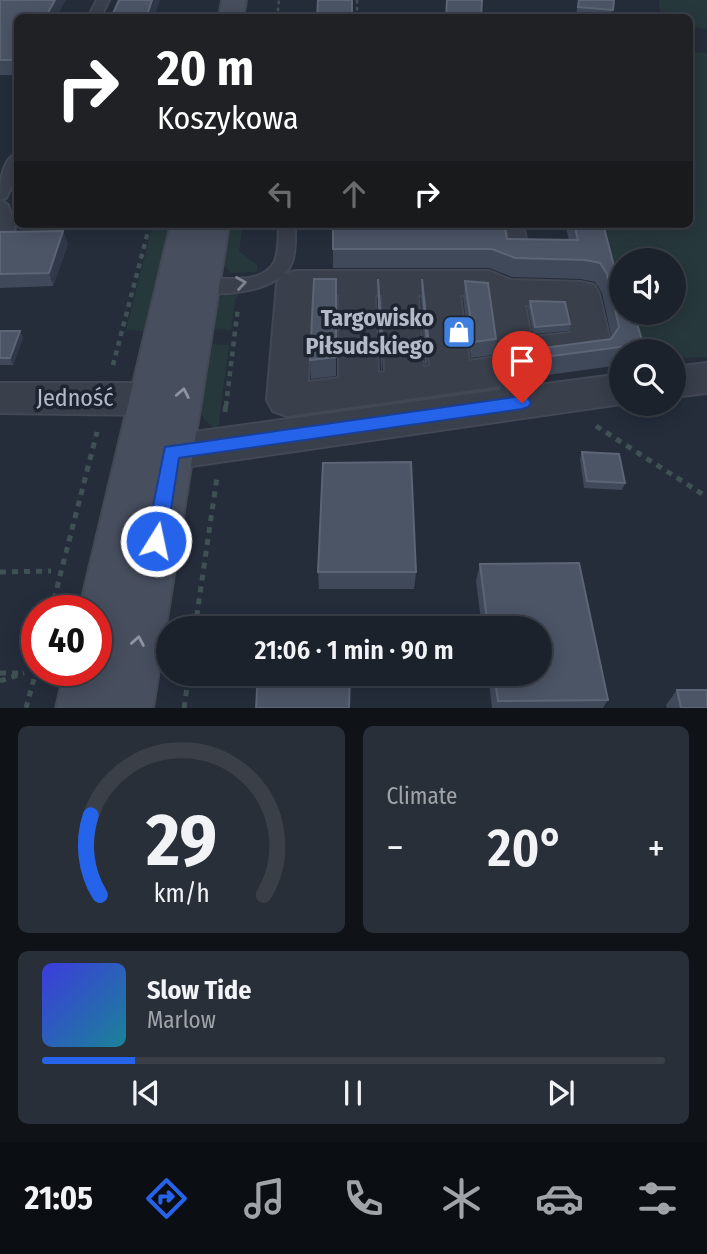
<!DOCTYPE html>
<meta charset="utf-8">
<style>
body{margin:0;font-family:"Fira Sans Condensed",sans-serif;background:#292f38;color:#f1f3f6;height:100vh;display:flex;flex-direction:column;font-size:26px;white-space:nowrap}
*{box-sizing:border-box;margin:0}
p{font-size:23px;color:#a0a4a9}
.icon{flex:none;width:38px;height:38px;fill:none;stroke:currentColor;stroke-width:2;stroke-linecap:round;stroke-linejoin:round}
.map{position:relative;height:708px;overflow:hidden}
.sheet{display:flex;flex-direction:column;gap:18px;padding:18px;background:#0f1318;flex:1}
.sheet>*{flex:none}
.hud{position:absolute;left:14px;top:14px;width:679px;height:214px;border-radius:10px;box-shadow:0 4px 18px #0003,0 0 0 2px #3a3f48;background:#202124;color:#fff;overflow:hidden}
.buttons{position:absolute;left:609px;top:248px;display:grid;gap:14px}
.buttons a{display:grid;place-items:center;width:77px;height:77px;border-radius:50%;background:#1c222c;box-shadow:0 4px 18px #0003,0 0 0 2px #3a3f48;font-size:35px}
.speed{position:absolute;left:21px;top:595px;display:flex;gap:14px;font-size:35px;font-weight:700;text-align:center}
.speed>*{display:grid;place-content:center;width:91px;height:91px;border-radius:50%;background:#1c222c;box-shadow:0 4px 18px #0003,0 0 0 2px #3a3f48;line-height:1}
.speed .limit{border:10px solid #d22;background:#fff;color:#111}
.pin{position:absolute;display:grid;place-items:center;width:60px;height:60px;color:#fff;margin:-72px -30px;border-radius:50% 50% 50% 0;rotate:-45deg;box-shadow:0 0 7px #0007}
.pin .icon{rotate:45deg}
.me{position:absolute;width:77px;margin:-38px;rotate:10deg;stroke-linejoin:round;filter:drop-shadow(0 0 5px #0008)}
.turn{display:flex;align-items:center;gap:24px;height:147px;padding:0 28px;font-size:32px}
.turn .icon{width:91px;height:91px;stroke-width:2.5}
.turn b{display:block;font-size:49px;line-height:60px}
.lanes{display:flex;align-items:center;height:66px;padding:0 28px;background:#0003;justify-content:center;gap:35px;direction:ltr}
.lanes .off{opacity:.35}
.big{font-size:52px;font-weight:600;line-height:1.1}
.sheet .widget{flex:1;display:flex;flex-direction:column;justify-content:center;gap:10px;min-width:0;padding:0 24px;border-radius:10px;background:#292f38}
.sheet .dial{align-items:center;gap:0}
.dial svg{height:182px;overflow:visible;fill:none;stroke:#3a3f48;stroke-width:7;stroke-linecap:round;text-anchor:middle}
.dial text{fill:#f1f3f6;stroke:none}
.song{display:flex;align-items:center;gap:21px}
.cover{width:84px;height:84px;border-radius:10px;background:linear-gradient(135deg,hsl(240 70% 55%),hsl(190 70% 35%))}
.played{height:7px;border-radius:4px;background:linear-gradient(90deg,#2563eb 15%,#3a3f48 15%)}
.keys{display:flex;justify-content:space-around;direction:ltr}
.heat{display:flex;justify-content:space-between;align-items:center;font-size:38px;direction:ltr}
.sheet .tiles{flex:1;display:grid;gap:18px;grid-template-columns:1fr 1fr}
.widget:last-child{grid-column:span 2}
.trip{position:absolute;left:156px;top:616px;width:396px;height:70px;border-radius:35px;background:#1c222c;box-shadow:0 4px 18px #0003,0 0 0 2px #3a3f48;font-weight:600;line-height:70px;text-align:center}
.menu{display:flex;height:112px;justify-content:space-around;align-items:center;background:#0b0e12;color:#a0a4a9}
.menu .icon{width:49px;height:49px}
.menu .active{color:#2563eb}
.menu b{font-size:32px;color:#f1f3f6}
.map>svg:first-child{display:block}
.green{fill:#27383c}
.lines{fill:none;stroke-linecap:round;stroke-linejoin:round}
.lane-casing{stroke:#424854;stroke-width:4}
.street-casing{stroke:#424854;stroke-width:4}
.secondary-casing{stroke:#424854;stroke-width:4}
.path-far2{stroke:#405154;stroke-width:2.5;stroke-dasharray:3.5 3.5;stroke-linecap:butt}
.path-far1{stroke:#405154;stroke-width:4.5;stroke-dasharray:5 5;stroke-linecap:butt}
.path{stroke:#405154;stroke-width:5;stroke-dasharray:6 6;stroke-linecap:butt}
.lane{fill:#393f4b;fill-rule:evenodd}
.street{fill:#393f4b;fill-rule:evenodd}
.secondary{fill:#474e5e;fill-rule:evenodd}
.wall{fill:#40495a}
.shaded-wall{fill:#303849}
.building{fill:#4c5566;stroke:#5c6575;stroke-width:2}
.oneway{stroke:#7d838f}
.oneway2{stroke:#8e94a2}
.route{fill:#2563eb;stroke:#184099;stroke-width:2}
.labels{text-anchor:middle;stroke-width:7;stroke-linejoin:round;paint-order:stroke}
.poi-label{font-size:24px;font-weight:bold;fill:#b4bac7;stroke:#1e2430;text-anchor:end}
.street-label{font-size:24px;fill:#b4bac7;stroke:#1e2430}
</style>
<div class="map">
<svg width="707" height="708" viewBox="0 0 707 708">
<rect width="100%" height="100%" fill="#252d3b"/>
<path class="green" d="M659 0H707V29L690 27V18L660 17Z
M690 52 707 53V357L674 358V352H642L630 313H674V261H621V287L601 224H690Z
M153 224H172L147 331 126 330Z
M227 224H243L239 251 257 265V272L232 273 220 262Z
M242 289 235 300 231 330 208 329C216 303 213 295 242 289Z
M206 344 229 345 218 429C184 415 202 372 206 344Z"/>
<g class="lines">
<defs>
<path id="lane" d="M97 0H109L100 18H88Z
M18 153V174L6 198 0 200C0 185 1 159 18 153Z
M0 200 8 205 15 228 13 232 7 233 0 230Z
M279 224H295C295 236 296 250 292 262 280 293 216 298 189 290L186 286C199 268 256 293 274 263 280 252 278 236 279 224Z
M507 224H523L526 240 524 244 495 245 493 241 495 237 509 235Z"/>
<path id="street" d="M295 271H489L511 280 581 282 594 285 599 294 611 345 605 355 536 365 539 385 621 374V404L143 473 128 468 122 456 128 444 143 439 500 390V386L287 416 273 411 267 400 277 283 282 275ZM312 295H339V378L308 382ZM375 295H382L385 372 378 373ZM418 295H424L430 366 423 367ZM460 295H483L488 298 496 357 469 361ZM525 305 565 306 571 333 531 337Z
M707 363V393L674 397V367Z
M0 383H149L163 388 169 399 163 410 149 415 0 413Z"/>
<path id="secondary" d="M222 0H246L243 18H219Z
M171 224H229L153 708H56L65 670H96V611H79Z"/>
</defs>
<use href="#lane" class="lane-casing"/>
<use href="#street" class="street-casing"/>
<use href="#secondary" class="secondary-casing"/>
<path class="path-far2" d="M357 0V18
M277 18 279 0"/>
<path class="path-far1" d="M113 365 150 224
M226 406 238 307"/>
<path class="path" d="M225 412 226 404
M596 426 707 497
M0 572 51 571
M51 611 97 432
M195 628 217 477
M0 673H20
M0 681 24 673
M26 708 37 668
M184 708 189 674"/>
<use href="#lane" class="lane"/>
<use href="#street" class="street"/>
<use href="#secondary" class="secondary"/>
</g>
<path class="wall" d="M0 0 18 18V75H0Z
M578 0H614L611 18H576Z
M333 224H501L500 228 507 239 569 240 565 224H603L618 281 643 344 640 352H621V365L540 376 539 367 543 348 612 339 602 293 595 282 581 279 512 277 489 268H333Z
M63 231 68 244 53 286 0 288V232Z
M336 279V376L311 379 310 360Z
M378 279 383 351 382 370H381L378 298Z
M422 279 429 345 427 364H425L421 298Z
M465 281 496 339 493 355 471 358 463 298Z
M530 301 570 324 568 331 533 334 528 308Z
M0 331H20L23 338 13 365H0Z
M582 452 625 483 622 490 584 488 580 459Z
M480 564 608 700 603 708H492L488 674H539V628H482L476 581Z
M318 572H416L414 589H319Z
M677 690 707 708H667L666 705Z"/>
<path class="shaded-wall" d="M55 0H66L56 18H45Z
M152 0H160L154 18H146Z
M63 231 68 244 53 286 49 273Z
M20 331 23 338 13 365 10 358Z"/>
<path class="building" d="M0 0H55L45 18H18V60H0Z
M119 0H152L146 18H111Z
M318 0H352V18H317Z
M447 0H482L481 18H446Z
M579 0H614L613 10 578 7Z
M333 224H496V227L505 228 507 239 578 240 574 224H603L618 281H621V313H634L643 344 545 357 543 348 611 339 619 327 607 274 600 263 586 260 515 258 492 249H333Z
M63 231 49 273 0 274V232Z
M314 279H336V357L310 360Z
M378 279 383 351H381Z
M422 279 429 345H427Z
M465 281 488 283 496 339 474 342Z
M530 301 565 302 570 324 535 327Z
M0 331H20L10 358H0Z
M582 452 619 454 625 483 587 481Z
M411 462 416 572H318L323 463Z
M579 563 608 700 498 701 494 674H539V628H488L480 564Z
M258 674H350L349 708H256Z
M677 690H707V708H681Z"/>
<defs><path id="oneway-chevron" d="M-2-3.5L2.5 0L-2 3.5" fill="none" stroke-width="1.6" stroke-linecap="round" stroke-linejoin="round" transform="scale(1.75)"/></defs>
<use class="oneway" href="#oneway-chevron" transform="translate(241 283) rotate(-9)"/>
<g class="oneway2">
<use href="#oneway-chevron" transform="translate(183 393) rotate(-79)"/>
<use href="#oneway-chevron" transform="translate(138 641) rotate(-80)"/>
</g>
<path class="route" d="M522 396 528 398 531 403 528 407 522 409 179 458 166 541 163 547 156 549 149 547 146 541 165 447Z"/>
<defs>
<symbol id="shop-square" viewBox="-11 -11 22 22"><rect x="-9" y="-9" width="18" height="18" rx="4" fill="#3f7fe0" stroke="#1e2430"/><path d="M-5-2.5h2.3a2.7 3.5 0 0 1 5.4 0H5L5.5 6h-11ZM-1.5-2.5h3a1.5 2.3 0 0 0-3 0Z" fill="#fff"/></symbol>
</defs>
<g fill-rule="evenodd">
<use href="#shop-square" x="440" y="313" width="38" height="38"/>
</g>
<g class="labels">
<g class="poi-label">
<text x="434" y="326">Targowisko<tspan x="434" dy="28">Piłsudskiego</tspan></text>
</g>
<g class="street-label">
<text x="75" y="406">Jedność</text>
</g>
</g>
</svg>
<div class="buttons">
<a><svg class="icon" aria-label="sound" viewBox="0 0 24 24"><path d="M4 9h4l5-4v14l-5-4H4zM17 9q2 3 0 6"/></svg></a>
<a><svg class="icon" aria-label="search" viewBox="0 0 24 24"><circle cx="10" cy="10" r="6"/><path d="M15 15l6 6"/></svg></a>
</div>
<div class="speed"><div class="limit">40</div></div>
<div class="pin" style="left:522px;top:403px;background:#d93025"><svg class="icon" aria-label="arrive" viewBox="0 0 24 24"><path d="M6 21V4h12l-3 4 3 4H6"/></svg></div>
<svg class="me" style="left:156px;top:541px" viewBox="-20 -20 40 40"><circle r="17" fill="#2563eb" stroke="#fff" stroke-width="3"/><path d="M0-11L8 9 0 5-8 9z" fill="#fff"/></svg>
<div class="trip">21:06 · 1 min · 90 m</div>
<div class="hud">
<div class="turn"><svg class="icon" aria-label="right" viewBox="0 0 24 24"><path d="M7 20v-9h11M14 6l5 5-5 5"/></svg><div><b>20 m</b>Koszykowa</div></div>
<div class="lanes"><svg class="icon off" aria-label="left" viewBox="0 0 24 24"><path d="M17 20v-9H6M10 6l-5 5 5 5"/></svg><svg class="icon off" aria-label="ahead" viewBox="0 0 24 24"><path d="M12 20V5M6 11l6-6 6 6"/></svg><svg class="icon" aria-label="right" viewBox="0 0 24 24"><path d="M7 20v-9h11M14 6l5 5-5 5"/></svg></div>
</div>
</div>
<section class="sheet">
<div class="tiles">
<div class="widget dial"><svg viewBox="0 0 100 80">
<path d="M14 69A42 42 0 1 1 86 69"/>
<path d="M14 69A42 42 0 0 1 10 34" stroke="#2563eb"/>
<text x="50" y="56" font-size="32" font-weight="700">29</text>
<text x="50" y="72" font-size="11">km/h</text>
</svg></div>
<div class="widget"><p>Climate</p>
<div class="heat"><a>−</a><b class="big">20°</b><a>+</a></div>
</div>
<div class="widget">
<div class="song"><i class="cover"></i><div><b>Slow Tide</b><p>Marlow</p></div></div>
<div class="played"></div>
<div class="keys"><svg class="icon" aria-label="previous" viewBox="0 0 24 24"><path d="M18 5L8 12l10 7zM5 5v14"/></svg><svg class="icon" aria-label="pause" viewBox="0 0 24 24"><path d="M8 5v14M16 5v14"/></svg><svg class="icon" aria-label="next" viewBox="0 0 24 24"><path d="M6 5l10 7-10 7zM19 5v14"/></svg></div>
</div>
</div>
</section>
<nav class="menu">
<b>21:05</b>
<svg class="icon active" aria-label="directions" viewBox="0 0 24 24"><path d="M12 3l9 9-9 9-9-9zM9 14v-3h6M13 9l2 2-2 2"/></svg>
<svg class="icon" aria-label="music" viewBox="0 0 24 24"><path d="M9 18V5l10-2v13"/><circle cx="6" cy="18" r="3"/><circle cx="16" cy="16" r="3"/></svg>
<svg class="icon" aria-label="phone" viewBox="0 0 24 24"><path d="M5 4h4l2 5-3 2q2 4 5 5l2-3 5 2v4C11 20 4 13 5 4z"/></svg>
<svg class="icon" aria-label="climate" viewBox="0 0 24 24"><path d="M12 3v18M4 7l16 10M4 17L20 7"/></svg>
<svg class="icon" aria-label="car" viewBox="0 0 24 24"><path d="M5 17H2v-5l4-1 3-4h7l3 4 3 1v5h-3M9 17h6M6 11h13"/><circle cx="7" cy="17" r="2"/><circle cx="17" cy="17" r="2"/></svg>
<svg class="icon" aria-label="filters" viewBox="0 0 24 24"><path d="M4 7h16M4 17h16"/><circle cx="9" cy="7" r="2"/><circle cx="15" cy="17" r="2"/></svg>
</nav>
